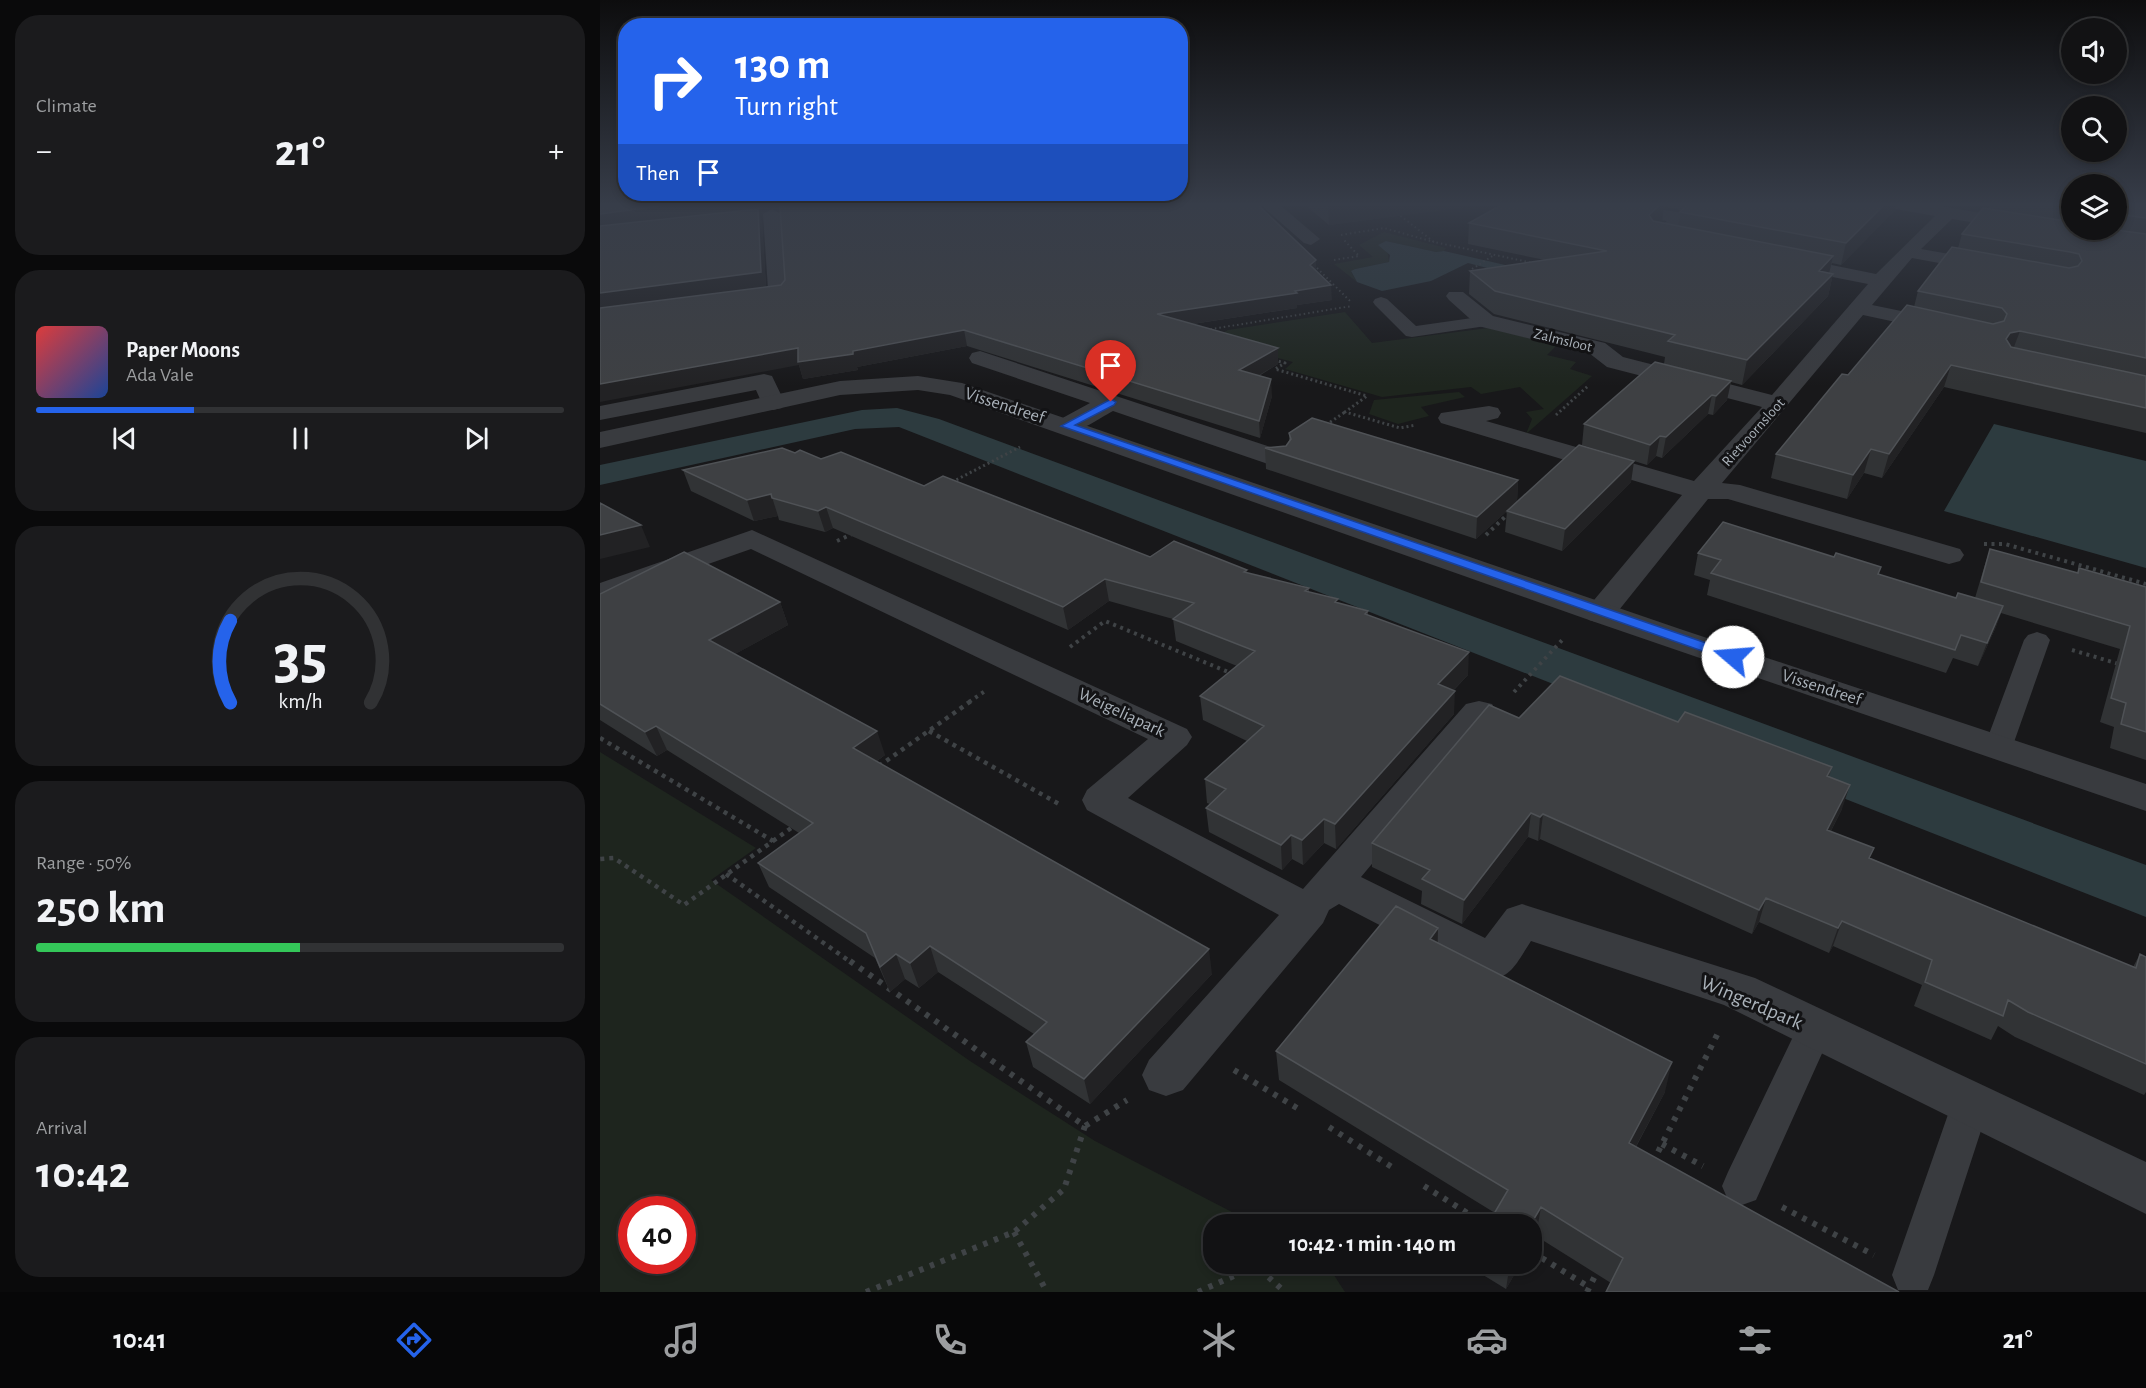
<!DOCTYPE html>
<meta charset="utf-8">
<style>
body{margin:0;font-family:"Alegreya Sans",sans-serif;background:#1b1b1d;color:#f1f3f6;height:100vh;display:flex;flex-direction:column;font-size:22px;white-space:nowrap}
*{box-sizing:border-box;margin:0}
p{font-size:20px;color:#9c9ea0}
.icon{flex:none;width:33px;height:33px;fill:none;stroke:currentColor;stroke-width:2;stroke-linecap:round;stroke-linejoin:round}
.map{position:relative;flex:1;overflow:hidden}
.sheet{display:flex;flex-direction:column;gap:15px;padding:15px;background:#0a0a0b;width:600px}
.sheet>*{flex:none}
.guide{position:absolute;left:18px;top:18px;width:570px;height:183px;border-radius:24px;box-shadow:0 3px 9px #0003,0 0 0 2px #313234;background:#2563eb;color:#fff;overflow:hidden}
.buttons{position:absolute;left:1461px;top:18px;display:grid;gap:12px}
.buttons a{display:grid;place-items:center;width:66px;height:66px;border-radius:50%;background:#121214;box-shadow:0 3px 9px #0003,0 0 0 2px #313234;font-size:30px}
.speed{position:absolute;left:18px;top:1196px;display:flex;gap:12px;font-size:30px;font-weight:700;text-align:center}
.speed>*{display:grid;place-content:center;width:78px;height:78px;border-radius:50%;background:#121214;box-shadow:0 3px 9px #0003,0 0 0 2px #313234;line-height:1}
.speed .limit{border:9px solid #d22;background:#fff;color:#111}
.pin{position:absolute;display:grid;place-items:center;width:51px;height:51px;color:#fff;margin:-62px -26px;border-radius:50% 50% 50% 0;rotate:-45deg;box-shadow:0 0 6px #0007}
.pin .icon{rotate:45deg}
.me{position:absolute;width:66px;margin:-33px;rotate:288deg;stroke-linejoin:round;filter:drop-shadow(0 0 4px #0008)}
.turn{display:flex;align-items:center;gap:21px;height:126px;padding:0 18px;font-size:27px}
.turn .icon{width:78px;height:78px;stroke-width:2.5}
.turn b{display:block;font-size:42px;line-height:51px}
.then{display:flex;align-items:center;height:57px;padding:0 18px;background:#0003;gap:12px;font-size:22px}
.big{font-size:45px;font-weight:600;line-height:1.1}
.sheet .tile{flex:1;display:flex;flex-direction:column;justify-content:center;gap:9px;min-width:0;padding:0 21px;border-radius:24px;background:#1b1b1d}
.sheet .dial{align-items:center;gap:0}
.dial svg{height:156px;overflow:visible;fill:none;stroke:#313234;stroke-width:7;stroke-linecap:round;text-anchor:middle}
.dial text{fill:#f1f3f6;stroke:none}
.song{display:flex;align-items:center;gap:18px}
.cover{width:72px;height:72px;border-radius:9px;background:linear-gradient(135deg,hsl(0 70% 55%),hsl(220 70% 35%))}
.played{height:6px;border-radius:3px;background:linear-gradient(90deg,#2563eb 30%,#313234 30%)}
.keys{display:flex;justify-content:space-around;direction:ltr}
.heat{display:flex;justify-content:space-between;align-items:center;font-size:33px;direction:ltr}
.charge{height:9px;border-radius:4px;background:linear-gradient(90deg,#34c759 50%,#313234 0)}
.trip{position:absolute;left:603px;top:1214px;width:339px;height:60px;border-radius:24px;background:#121214;box-shadow:0 3px 9px #0003,0 0 0 2px #313234;font-weight:600;line-height:60px;text-align:center}
.dock{display:flex;height:96px;justify-content:space-around;align-items:center;background:#070708;color:#9c9ea0}
.dock .icon{width:42px;height:42px}
.dock .on{color:#2563eb}
.dock b{font-size:27px;color:#f1f3f6}
main{display:flex;flex:1;min-height:0}
.map>svg:first-child{display:block}
.green{fill:#1e251e;fill-rule:evenodd}
.water{fill:#2d3b3f}
.lines{fill:none;stroke-linecap:round;stroke-linejoin:round}
.path-far4{stroke:#3f4346;stroke-width:2;stroke-dasharray:1.5 3;stroke-linecap:butt}
.path-far3{stroke:#3f4346;stroke-width:3;stroke-dasharray:2 3;stroke-linecap:butt}
.path-far2{stroke:#3f4346;stroke-width:4;stroke-dasharray:3 4.5;stroke-linecap:butt}
.path-far1{stroke:#3f4346;stroke-width:4.5;stroke-dasharray:4 5;stroke-linecap:butt}
.path{stroke:#3f4346;stroke-width:6;stroke-dasharray:4.5 7;stroke-linecap:butt}
.service{fill:#393b3f;fill-rule:evenodd}
.minor{fill:#393b3f;fill-rule:evenodd}
.tertiary{fill:#393b3f;fill-rule:evenodd}
.wall{fill:#313335;fill-rule:evenodd}
.shaded-wall{fill:#222224}
.building{fill:#3e4043;stroke:#4f5256;stroke-width:1.5}
.route{fill:#2563eb;stroke:#184099;stroke-width:1.5}
.labels{text-anchor:middle;stroke-width:6;stroke-linejoin:round;paint-order:stroke}
.far-street-label{font-size:15px;fill:#aab2ba;stroke:#131315}
.street-label{font-size:18px;fill:#aab2ba;stroke:#131315}
.near-street-label{font-size:21px;fill:#aab2ba;stroke:#131315}
</style>
<main>
<section class="sheet">
<div class="tile"><p>Climate</p>
<div class="heat"><a>−</a><b class="big">21°</b><a>+</a></div>
</div>
<div class="tile">
<div class="song"><i class="cover"></i><div><b>Paper Moons</b><p>Ada Vale</p></div></div>
<div class="played"></div>
<div class="keys"><svg class="icon" aria-label="previous" viewBox="0 0 24 24"><path d="M18 5L8 12l10 7zM5 5v14"/></svg><svg class="icon" aria-label="pause" viewBox="0 0 24 24"><path d="M8 5v14M16 5v14"/></svg><svg class="icon" aria-label="next" viewBox="0 0 24 24"><path d="M6 5l10 7-10 7zM19 5v14"/></svg></div>
</div>
<div class="tile dial"><svg viewBox="0 0 100 80">
<path d="M14 69A42 42 0 1 1 86 69"/>
<path d="M14 69A42 42 0 0 1 14 27" stroke="#2563eb"/>
<text x="50" y="56" font-size="32" font-weight="700">35</text>
<text x="50" y="72" font-size="11">km/h</text>
</svg></div>
<div class="tile"><p>Range · 50%</p><b class="big">250 km</b><div class="charge"></div></div>
<div class="tile"><p>Arrival</p><b class="big">10:42</b></div>
</section>
<div class="map">
<svg width="1546" height="1292" viewBox="0 0 1546 1292">
<rect width="100%" height="100%" fill="#18181a"/>
<path class="green" d="M784 232 846 248 844 251 836 252 786 241 789 262 755 269 751 272 757 282 734 264 773 257 759 245Z
M745 312 772 343 888 328 957 345 947 355 976 362 970 369 992 376 926 434 932 419 926 412 944 409 920 387 881 394 871 387 782 397 685 369 693 362 610 340 628 330Z
M859 392 865 397 821 407 829 416 798 424 769 414 774 400Z
M0 752 156 848 111 880 370 1061 495 1141 655 1224H614V1263H726L745 1292H0ZM32 1209H82V1260H32Z"/>
<path class="water" d="M786 241 836 252 844 251 1151 321 1141 335 868 263 831 281 782 291 757 282 751 271 755 269 789 262 790 255 778 245Z
M297 408 339 419 1546 865V917L299 427 255 429 0 485V465L262 410Z
M1394 424 1546 461V568L1344 511Z"/>
<g class="lines">
<path class="path-far4" d="M797 213 834 242 933 263
M741 235 784 228 834 242
M734 260 759 256 744 240
M717 268 752 303
M872 269 894 255
M606 330 752 306"/>
<path class="path-far3" d="M674 360 685 363 675 369 767 396 745 412 800 428 816 425
M956 415 988 386
M726 425 745 412
M352 482 420 447"/>
<path class="path-far2" d="M886 535 909 513
M237 541 252 534
M1384 544H1405L1546 584
M470 647 505 621 633 674
M1472 650 1519 664
M914 692 964 638
M369 702 385 691"/>
<path class="path-far1" d="M329 731 459 804
M0 738 173 841 84 905 14 858 0 859
M279 766 371 701
M173 841 194 826
M126 874 252 963"/>
<path class="path" d="M250 961 485 1126 527 1100
M634 1070 702 1111
M729 1127 795 1169
M1062 1144 1103 1166
M1053 1162 1120 1029
M824 1186 885 1224
M1182 1207 1274 1255
M414 1232 447 1292
M932 1252 989 1287
M266 1292 414 1232 464 1189 485 1126
M598 1292 656 1266 685 1292
M987 1292 998 1270"/>
<path class="service" d="M781 297 787 299 816 326 886 316 894 321 886 326 812 337 806 336 775 305 773 302 775 299Z
M1437 632 1446 635 1450 640 1413 745 1409 752 1399 754 1389 752 1385 745 1424 640 1428 635Z
M1215 1014 1228 1018 1233 1029 1156 1200 1142 1205 1128 1200 1122 1186 1128 1172 1202 1018Z
M1371 1086 1384 1091 1390 1103 1334 1275 1328 1290H1298L1292 1275 1352 1103 1358 1091Z"/>
<path class="minor" d="M661 205H680L720 239 711 245 704 243Z
M989 205H1034L1089 214 1092 218 1073 233 1090 237 1092 241 1083 247 1051 240 1048 236 1067 221 997 210Z
M1294 205H1335L1420 220 1429 225 1420 230 1352 219 1321 249 1395 262 1398 266 1395 270 1388 272 1312 258 1272 305 1350 321 1353 326 1350 331 1342 332 1263 315 1122 483 1140 485 1360 549 1364 555 1360 561 1349 564 1128 499H1108L1011 620 1000 623 989 620 984 613 989 606 1082 495 841 423 838 418 841 413 889 406 898 408 901 413 898 418 886 421 1094 481 1162 407 1007 367 989 353 878 326 849 300 846 296 849 292H863L893 316 1005 343 1023 357 1172 395 1268 284 1187 268 1177 262 1187 256 1276 274 1335 216 1296 209Z
M172 209 181 214 188 294 185 298C170 302 151 306 136 302L133 298 136 294 168 289 163 214Z
M380 351 686 452 690 458 686 464 677 466 668 464 513 411C496 420 477 436 457 431L453 426 457 421 490 403 372 363 369 358 372 353Z
M164 374 172 376 185 403 182 408 173 410 164 408 156 390 0 420V406Z
M152 530 587 729 592 737 587 745 528 798 703 889 866 704 879 701 892 704 897 712 892 720 761 877 885 938 907 909 922 904 1155 978 1546 1162V1214L1124 1005 931 941C915 965 909 986 876 975L739 904 729 910 723 923 583 1090 566 1096 549 1090 542 1075 549 1060 679 915 487 810 482 800 487 790 548 739 151 549 0 602V583Z"/>
<path class="tertiary" d="M318 376 362 383 1080 629 1546 784V811L989 620 350 395 318 390 240 395 0 448V432L240 381Z"/>
</g>
<path class="wall" d="M0 205H179L104 215 162 222 166 287 716 271 732 300 697 305V308L593 324 678 364 659 376 672 396 660 438 367 346 257 367 258 370 203 379 199 365Z
M705 205H880L729 225Z
M901 205H1296L1295 210 1241 265 1232 263 1229 273 1233 274 1228 296 1142 385 1131 382 1127 400 1113 415 1108 414 1062 458 1056 456 1047 465 982 445 984 424 1064 364 1065 357 894 314 869 294 870 271 945 260 868 244 869 223ZM1064 207 1075 208 1081 211 1078 226 1062 222Z
M1390 205H1472V230H1516V205H1546V433L1344 387 1282 478 1264 473 1247 499 1171 478 1176 454 1248 375 1314 307 1318 291 1358 248 1362 234 1389 209Z
M689 433 918 480 917 502 876 539 666 469 665 448 686 446 689 441Z
M195 453 324 486 550 557 647 570V573L709 588V592L738 603 768 611V615L868 675 854 690V714L736 849 724 843 703 865 692 859 682 870 609 832 606 808 610 804 607 803 605 779 647 741 603 720 600 696 637 666 576 641 573 619 509 601 468 630 233 528 225 532 179 520 178 516 154 521 91 491 83 470Z
M1034 461 1031 482 962 551 905 532 907 511Z
M1390 549 1477 573 1479 568 1546 587V760L1510 748 1514 727 1500 722 1520 649 1401 613 1395 629 1378 666 1353 658 1346 673 1107 595 1110 580 1094 575 1098 553 1279 575 1356 598H1375L1383 571Z
M0 594 180 602 188 625 135 654 285 755 277 761 612 974 490 1104 433 1067 426 1042 434 1034 338 972 319 988 305 979 290 992 275 958 169 887 158 863 199 833 67 750 57 756 0 720Z
M919 718 1078 722 1232 767 1229 777 1242 809 1231 831 1270 858 1533 967 1540 954 1546 957V1092L1544 1095 1415 1037 1398 1026 1391 1040 1314 1006 1322 985 1233 946 1229 953 1159 922 1152 934 940 839 938 841 928 837 862 924 821 904 822 891 772 867V843Z
M838 928V943L1065 1092 1036 1147 1299 1292 1011 1283 936 1236 932 1244V1224L895 1213 679 1080 676 1051Z
M876 1263H921L906 1289 875 1270Z"/>
<path class="shaded-wall" d="M67 205H179L0 228V214Z
M728 205H880L729 225Z
M1060 205H1064L1062 222 1046 236 1049 215Z
M1284 205H1296L1295 210 1241 265 1246 243Z
M158 209 162 222 166 287 0 309V293Z
M1233 256 1228 278 1219 271Z
M716 260V274L710 265Z
M1233 274 1228 296 1142 385 1147 360Z
M731 285 732 300 697 305V308L559 329 557 314Z
M364 330 367 346 257 367 258 370 203 379 199 365 0 402V384L198 348 253 351Z
M1420 331 1412 352 1406 339 1410 333Z
M678 348V364L640 386 639 370Z
M1351 365 1344 387 1282 478 1289 454Z
M671 379 672 396 660 438 659 421Z
M1131 381 1127 400 1113 415 1116 396Z
M1112 395 1108 414 1062 458 1066 437Z
M1060 436 1056 456 1047 465 1050 445Z
M1271 449 1264 473 1247 499 1253 475Z
M1034 461 1031 482 962 551 965 529Z
M918 480 917 502 876 539 877 517Z
M171 494 178 516 154 521 147 500Z
M226 507 233 528 225 532 218 511Z
M41 525 50 547 0 559V535Z
M505 579 509 601 468 630 463 607Z
M180 602 188 625 119 663 109 640Z
M1403 606 1395 629 1378 666 1387 643Z
M869 652 868 675 837 707 838 684Z
M855 691 854 714 736 849 735 824Z
M56 726 67 750 57 756 45 732Z
M277 731 285 755 261 772 253 748Z
M1250 785 1242 809 1219 854 1227 830Z
M931 813 928 837 862 924 864 900Z
M943 814 940 839 938 841 940 817Z
M724 819V843L703 865 702 840Z
M691 835 692 859 682 870 681 845Z
M1166 898 1159 922 1152 934 1159 910Z
M1242 921 1233 946 1229 953 1238 928Z
M838 928 837 957 830 939Z
M330 946 338 972 319 988 310 963Z
M609 949 612 974 490 1104 484 1079Z
M296 954 305 979 290 992 280 967Z
M1072 1062 1065 1092 1022 1172 1029 1143Z
M941 1207 936 1236 932 1244 931 1224Z
M910 1263H921L906 1289Z"/>
<path class="building" d="M0 205H67L0 214Z
M190 205H658L716 260 710 265 731 285 695 291 697 293 557 314 678 348 639 370 671 379 659 421 364 330 253 351V354L198 362V348L0 384V308L181 285 185 280 180 207Z
M901 205H1060L1049 215 1053 221 1233 256 1219 271 1233 274 1147 360 1068 341 1075 335 895 291 870 271 1007 251 869 223Z
M1088 205H1284L1246 243 1080 212Z
M1516 205H1546V218L1516 214Z
M1383 208 1472 222V230H1516L1546 234V358L1420 331 1410 333 1406 339 1411 347 1546 376V408L1351 365 1289 454 1271 449 1253 475 1176 454 1242 374 1248 375 1307 305 1393 324 1404 321 1407 314 1402 308 1318 291 1352 247 1469 268 1478 266 1482 261 1479 254 1470 252 1362 234Z
M158 209 161 272 0 293V226Z
M1055 362 1131 381 1116 396 1112 395 1066 437 1060 436 1050 445 984 424Z
M712 418 918 480 877 517 665 448 686 446 691 439 689 433Z
M979 445 1034 461 965 529 907 511Z
M182 448 195 453 200 450 221 459 241 452 324 486 343 476 550 557 574 541 647 570 644 572 709 588 705 591 738 599 735 602 768 611 765 614 869 652 838 684 855 691 735 824 724 819 702 840 691 835 681 845 606 808 626 789 605 779 664 726 600 696 655 651 573 619 594 603 505 579 463 607 226 507 218 511 172 498 171 494 147 500 83 470Z
M0 503 41 525 0 535Z
M1123 522 1234 557 1236 553 1281 567 1278 574 1356 598 1358 593 1403 606 1387 643 1361 635 1355 650 1111 573 1121 560 1098 553Z
M1390 549 1478 573 1479 568 1546 587V732L1521 724 1526 703 1511 698 1530 626 1381 582Z
M84 552 180 602 109 640 277 731 253 748 609 949 484 1079 426 1042 447 1022 330 946 310 963 296 954 280 967 266 933 158 863 213 823 56 726 45 732 0 704V594Z
M960 676 1078 722 1085 712 1232 767 1227 776 1250 785 1227 830 1274 848 1269 858 1536 968 1540 954 1546 957V1064L1428 1012 1408 1000 1403 1016 1325 982 1332 960 1242 921 1238 928 1166 898 1159 910 943 814 940 817 931 813 864 900 822 879 830 870 772 843 889 705 919 718Z
M796 906 838 928 830 939 1072 1062 1029 1143 1299 1292H1006L1023 1258 941 1207 931 1224H888L908 1190 676 1051Z"/>
<linearGradient id="sky" x2="0" y2="1"><stop stop-color="#0d0d0e"/><stop offset="0.53" stop-color="#373d49"/><stop offset="1" stop-color="#373d49" stop-opacity="0"/></linearGradient>
<rect width="1546" height="386" fill="url(#sky)"/>
<path class="route" d="M511 399 516 402 514 405 475 425 1138 654 1140 657 1133 662 1128 660 461 426Z"/>
<g class="labels">
<g class="far-street-label">
<text transform="translate(963 340) rotate(14)" y="5">Zalmsloot</text>
<text transform="translate(1153 432) rotate(-48)" y="5">Rietvoornsloot</text>
</g>
<g class="street-label">
<text transform="translate(405 405) rotate(18)" y="6">Vissendreef</text>
<text transform="translate(1222 687) rotate(18)" y="6">Vissendreef</text>
<text transform="translate(522 712) rotate(25)" y="6">Weigeliapark</text>
</g>
<g class="near-street-label">
<text transform="translate(1152 1002) rotate(23)" y="7">Wingerdpark</text>
</g>
</g>
</svg>
<div class="buttons">
<a><svg class="icon" aria-label="sound" viewBox="0 0 24 24"><path d="M4 9h4l5-4v14l-5-4H4zM17 9q2 3 0 6"/></svg></a>
<a><svg class="icon" aria-label="search" viewBox="0 0 24 24"><circle cx="10" cy="10" r="6"/><path d="M15 15l6 6"/></svg></a>
<a><svg class="icon" aria-label="layers" viewBox="0 0 24 24"><path d="M12 4l9 5-9 5-9-5zM3 14l9 5 9-5"/></svg></a>
</div>
<div class="speed"><div class="limit">40</div></div>
<div class="pin" style="left:511px;top:402px;background:#d93025"><svg class="icon" aria-label="arrive" viewBox="0 0 24 24"><path d="M6 21V4h12l-3 4 3 4H6"/></svg></div>
<svg class="me" style="left:1133px;top:657px" viewBox="-20 -20 40 40"><circle r="19" fill="#fff"/><path d="M0-13L10 11 0 6-10 11z" fill="#2563eb"/></svg>
<div class="trip">10:42 · 1 min · 140 m</div>
<div class="guide">
<div class="turn"><svg class="icon" aria-label="right" viewBox="0 0 24 24"><path d="M7 20v-9h11M14 6l5 5-5 5"/></svg><div><b>130 m</b>Turn right</div></div>
<div class="then">Then<svg class="icon" aria-label="arrive" viewBox="0 0 24 24"><path d="M6 21V4h12l-3 4 3 4H6"/></svg></div>
</div>
</div>
</main>
<nav class="dock">
<b>10:41</b>
<svg class="icon on" aria-label="directions" viewBox="0 0 24 24"><path d="M12 3l9 9-9 9-9-9zM9 14v-3h6M13 9l2 2-2 2"/></svg>
<svg class="icon" aria-label="music" viewBox="0 0 24 24"><path d="M9 18V5l10-2v13"/><circle cx="6" cy="18" r="3"/><circle cx="16" cy="16" r="3"/></svg>
<svg class="icon" aria-label="phone" viewBox="0 0 24 24"><path d="M5 4h4l2 5-3 2q2 4 5 5l2-3 5 2v4C11 20 4 13 5 4z"/></svg>
<svg class="icon" aria-label="climate" viewBox="0 0 24 24"><path d="M12 3v18M4 7l16 10M4 17L20 7"/></svg>
<svg class="icon" aria-label="car" viewBox="0 0 24 24"><path d="M5 17H2v-5l4-1 3-4h7l3 4 3 1v5h-3M9 17h6M6 11h13"/><circle cx="7" cy="17" r="2"/><circle cx="17" cy="17" r="2"/></svg>
<svg class="icon" aria-label="filters" viewBox="0 0 24 24"><path d="M4 7h16M4 17h16"/><circle cx="9" cy="7" r="2"/><circle cx="15" cy="17" r="2"/></svg>
<b>21°</b>
</nav>
